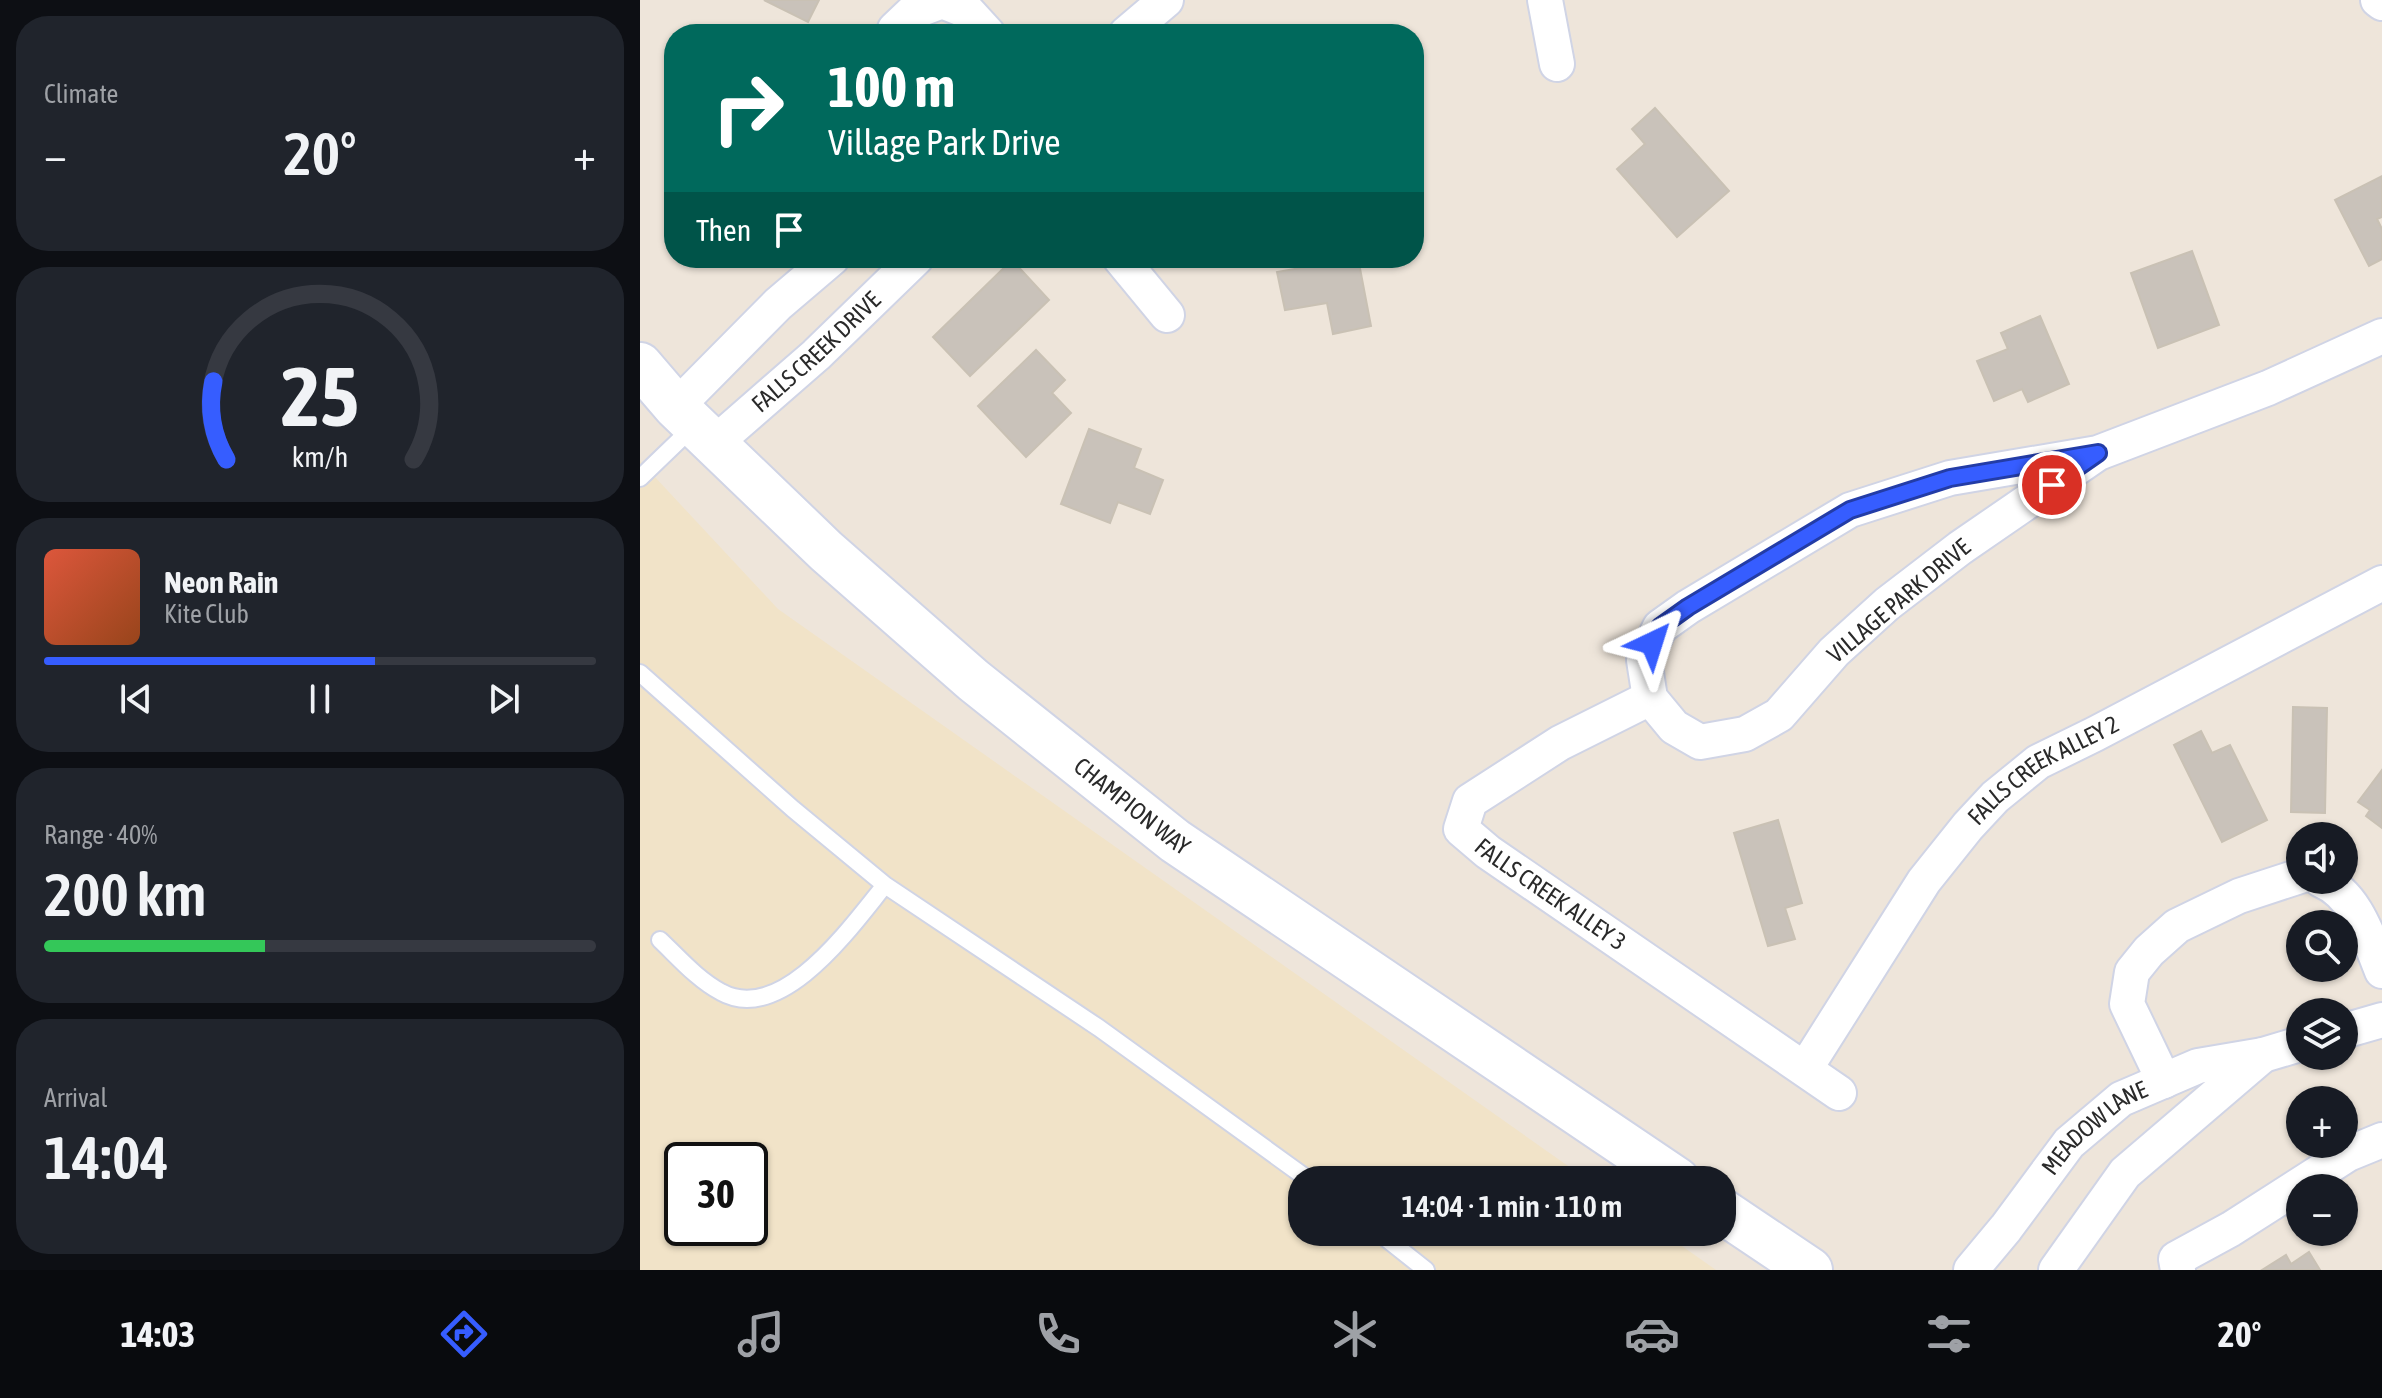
<!DOCTYPE html>
<meta charset="utf-8">
<style>
body{margin:0;font-family:"Asap Condensed",sans-serif;background:#20242c;color:#f1f3f6;height:100vh;display:flex;flex-direction:column;font-size:30px;white-space:nowrap}
*{box-sizing:border-box;margin:0}
p{font-size:26px;color:#9ea1a6}
.icon{flex:none;width:44px;height:44px;fill:none;stroke:currentColor;stroke-width:2;stroke-linecap:round;stroke-linejoin:round}
.map{position:relative;flex:1;overflow:hidden}
.sheet{display:flex;flex-direction:column;gap:16px;padding:16px;background:#0d0f14;width:640px}
.sheet>*{flex:none}
.guide{position:absolute;left:24px;top:24px;width:760px;height:244px;border-radius:32px;box-shadow:0 2px 6px #0004;background:#00695c;color:#fff;overflow:hidden}
.controls{position:absolute;left:1646px;top:822px;display:grid;gap:16px}
.controls a{display:grid;place-items:center;width:72px;height:72px;border-radius:50%;background:#171b24;box-shadow:0 2px 6px #0004;font-size:40px}
.speed{position:absolute;left:24px;top:1142px;display:flex;gap:16px;font-size:40px;font-weight:700;text-align:center}
.speed>*{display:grid;place-content:center;width:104px;height:104px;border-radius:50%;background:#171b24;box-shadow:0 2px 6px #0004;line-height:1}
.speed .limit{border:4px solid #111;border-radius:12px;background:#fff;color:#111}
.pin{position:absolute;display:grid;place-items:center;width:68px;height:68px;color:#fff;margin:-34px;border:4px solid #fff;border-radius:50%;box-shadow:0 2px 8px #0007}
.me{position:absolute;width:88px;margin:-44px;rotate:41deg;stroke-linejoin:round;filter:drop-shadow(0 0 6px #0008)}
.turn{display:flex;align-items:center;gap:28px;height:168px;padding:0 32px;font-size:36px}
.turn .icon{width:104px;height:104px;stroke-width:2.5}
.turn b{display:block;font-size:56px;line-height:68px}
.then{display:flex;align-items:center;height:76px;padding:0 32px;background:#0003;gap:16px;font-size:30px}
.big{font-size:60px;font-weight:600;line-height:1.1}
.sheet .card{flex:1;display:flex;flex-direction:column;justify-content:center;gap:12px;min-width:0;padding:0 28px;border-radius:32px;background:#20242c}
.sheet .dial{align-items:center;gap:0}
.dial svg{height:208px;overflow:visible;fill:none;stroke:#363941;stroke-width:7;stroke-linecap:round;text-anchor:middle}
.dial text{fill:#f1f3f6;stroke:none}
.song{display:flex;align-items:center;gap:24px}
.cover{width:96px;height:96px;border-radius:12px;background:linear-gradient(135deg,hsl(10 70% 55%),hsl(20 70% 35%))}
.played{height:8px;border-radius:4px;background:linear-gradient(90deg,#365dff 60%,#363941 60%)}
.keys{display:flex;justify-content:space-around;direction:ltr}
.heat{display:flex;justify-content:space-between;align-items:center;font-size:44px;direction:ltr}
.charge{height:12px;border-radius:6px;background:linear-gradient(90deg,#34c759 40%,#363941 0)}
.trip{position:absolute;left:648px;top:1166px;width:448px;height:80px;border-radius:32px;background:#171b24;box-shadow:0 2px 6px #0004;font-weight:600;line-height:80px;text-align:center}
.menu{display:flex;height:128px;justify-content:space-around;align-items:center;background:#090b0e;color:#9ea1a6}
.menu .icon{width:56px;height:56px}
.menu .on{color:#365dff}
.menu b{font-size:36px;color:#f1f3f6}
main{display:flex;flex:1;min-height:0}
.map>svg:first-child{display:block}
.education{fill:#f1e3c8;fill-rule:evenodd}
.building{fill:#c9c2ba;stroke:#c9c1b4;stroke-width:2}
.lines{fill:none;stroke-linecap:round;stroke-linejoin:round}
.service-casing{stroke:#d0d4e5;stroke-width:20}
.minor-casing{stroke:#d0d4e5;stroke-width:38}
.secondary-casing{stroke:#d0d4e5;stroke-width:48}
.service{stroke:#fff;stroke-width:16}
.minor{stroke:#fff;stroke-width:34}
.secondary{stroke:#fff;stroke-width:44}
.route-casing{stroke:#233ca6;stroke-width:20}
.route{stroke:#365dff;stroke-width:14}
.labels{text-anchor:middle;stroke-width:7;stroke-linejoin:round;paint-order:stroke}
.street-label{font-size:24px;fill:#2a2a2a;stroke:#fff}
</style>
<main>
<section class="sheet">
<div class="card"><p>Climate</p>
<div class="heat"><a>−</a><b class="big">20°</b><a>+</a></div>
</div>
<div class="card dial"><svg viewBox="0 0 100 80">
<path d="M14 69A42 42 0 1 1 86 69"/>
<path d="M14 69A42 42 0 0 1 9 39" stroke="#365dff"/>
<text x="50" y="56" font-size="32" font-weight="700">25</text>
<text x="50" y="72" font-size="11">km/h</text>
</svg></div>
<div class="card">
<div class="song"><i class="cover"></i><div><b>Neon Rain</b><p>Kite Club</p></div></div>
<div class="played"></div>
<div class="keys"><svg class="icon" aria-label="previous" viewBox="0 0 24 24"><path d="M18 5L8 12l10 7zM5 5v14"/></svg><svg class="icon" aria-label="pause" viewBox="0 0 24 24"><path d="M8 5v14M16 5v14"/></svg><svg class="icon" aria-label="next" viewBox="0 0 24 24"><path d="M6 5l10 7-10 7zM19 5v14"/></svg></div>
</div>
<div class="card"><p>Range · 40%</p><b class="big">200 km</b><div class="charge"></div></div>
<div class="card"><p>Arrival</p><b class="big">14:04</b></div>
</section>
<div class="map">
<svg width="1742" height="1270" viewBox="0 0 1742 1270">
<rect width="100%" height="100%" fill="#eee5da"/>
<path class="education" d="M0 461 138 609 948 1180H662V1232H1022L1076 1270H0ZM42 1160H110V1228H42Z"/>
<path class="building" d="M124 0H179L168 22Z
M1015 108 1089 191 1037 237 977 169 1005 144 992 129Z
M1742 176V217L1737 219 1742 229V259L1729 266 1695 200Z
M1552 251 1579 325 1518 348 1491 273Z
M718 258 731 326 693 334 687 303 645 310 637 272Z
M372 260 409 300 330 376 293 337Z
M1400 316 1429 384 1388 402 1382 389 1354 401 1337 361 1368 349 1361 333Z
M396 350 425 380 412 393 431 413 386 457 338 406Z
M449 429 501 449 494 468 523 480 510 514 478 502 470 523 421 504Z
M1653 707 1687 708 1685 813 1651 812Z
M1561 731 1572 753 1590 745 1627 820 1582 842 1534 745Z
M1742 770V828L1726 816 1730 810 1718 802Z
M1138 820 1162 903 1145 908 1155 939 1128 946 1094 833Z
M1669 1252 1680 1270H1622L1646 1255 1651 1264Z"/>
<g class="lines">
<defs>
<path id="service" d="M0 478 53 427
M0 673 153 809 245 885 459 1028 669 1180
M20 940C39 958 58 980 81 992 142 1026 213 924 245 885
M738 1232 786 1270"/>
<g id="minor">
<path d="M905 0 917 64"/>
<path d="M1738 0 1742 3"/>
<path d="M256 34 255 29 273 12 302 1 327 11 348 34"/>
<path d="M486 34 526 0"/>
<path d="M480 258 527 315"/>
<path d="M36 407 138 304 192 258"/>
<path id="s1" d="M75 443 176 355 276 258"/>
<path d="M1458 453 1320 548 1247 604 1194 652 1139 715 1105 734 1060 742 1034 727 1010 698 1004 660 1020 627 1048 607 1210 510 1310 478 1458 453 1628 388 1742 336"/>
<path id="s2" d="M1010 698 920 743 830 801 821 829 848 852 1199 1093"/>
<path d="M1681 880C1716 894 1729 939 1742 971"/>
<path d="M1704 1031 1742 1020"/>
<path id="s3" d="M1165 1069 1284 881 1328 826 1355 797 1398 762 1455 734 1742 583"/>
<path d="M1524 1081 1487 1004 1492 972 1509 951 1537 926 1599 896 1660 876"/>
<path id="s4" d="M1331 1270 1366 1228 1429 1143 1481 1099 1558 1066 1623 1055 1660 1044"/>
<path d="M1416 1270 1485 1173 1623 1055"/>
<path d="M1538 1270 1536 1259 1591 1229 1708 1154 1742 1140"/>
</g>
<g id="secondary">
<path id="s5" d="M0 365 36 407 186 551 333 680 535 841 1037 1180"/>
<path d="M1082 1211 1170 1270"/>
</g>
</defs>
<use href="#service" class="service-casing"/>
<use href="#minor" class="minor-casing"/>
<use href="#secondary" class="secondary-casing"/>
<use href="#service" class="service"/>
<use href="#minor" class="minor"/>
<use href="#secondary" class="secondary"/>
</g>
<g class="lines">
<defs>
<path id="route" d="M1012 643 1020 627 1048 607 1210 510 1310 478 1458 453 1412 485"/>
</defs>
<use href="#route" class="route-casing"/>
<use href="#route" class="route"/>
</g>
<g class="labels">
<g class="street-label">
<text dy="8" stroke="none"><textPath href="#s1" startOffset="136">FALLS CREEK DRIVE</textPath></text>
<text transform="translate(1259 601) rotate(-40)" y="8">VILLAGE PARK DRIVE</text>
<text dy="8" stroke="none"><textPath href="#s3" startOffset="388">FALLS CREEK ALLEY 2</textPath></text>
<text dy="8" stroke="none"><textPath href="#s5" startOffset="662">CHAMPION WAY</textPath></text>
<text dy="8" stroke="none"><textPath href="#s2" startOffset="348">FALLS CREEK ALLEY 3</textPath></text>
<text dy="8" stroke="none"><textPath href="#s4" startOffset="190">MEADOW LANE</textPath></text>
</g>
</g>
</svg>
<div class="controls">
<a><svg class="icon" aria-label="sound" viewBox="0 0 24 24"><path d="M4 9h4l5-4v14l-5-4H4zM17 9q2 3 0 6"/></svg></a>
<a><svg class="icon" aria-label="search" viewBox="0 0 24 24"><circle cx="10" cy="10" r="6"/><path d="M15 15l6 6"/></svg></a>
<a><svg class="icon" aria-label="layers" viewBox="0 0 24 24"><path d="M12 4l9 5-9 5-9-5zM3 14l9 5 9-5"/></svg></a>
<a>+</a>
<a>−</a>
</div>
<div class="speed"><div class="limit">30</div></div>
<div class="pin" style="left:1412px;top:485px;background:#d93025"><svg class="icon" aria-label="arrive" viewBox="0 0 24 24"><path d="M6 21V4h12l-3 4 3 4H6"/></svg></div>
<svg class="me" style="left:1012px;top:643px" viewBox="-20 -20 40 40"><path d="M0-17L14 15 0 8-14 15z" fill="#365dff" stroke="#fff" stroke-width="4"/></svg>
<div class="trip">14:04 · 1 min · 110 m</div>
<div class="guide">
<div class="turn"><svg class="icon" aria-label="right" viewBox="0 0 24 24"><path d="M7 20v-9h11M14 6l5 5-5 5"/></svg><div><b>100 m</b>Village Park Drive</div></div>
<div class="then">Then<svg class="icon" aria-label="arrive" viewBox="0 0 24 24"><path d="M6 21V4h12l-3 4 3 4H6"/></svg></div>
</div>
</div>
</main>
<nav class="menu">
<b>14:03</b>
<svg class="icon on" aria-label="directions" viewBox="0 0 24 24"><path d="M12 3l9 9-9 9-9-9zM9 14v-3h6M13 9l2 2-2 2"/></svg>
<svg class="icon" aria-label="music" viewBox="0 0 24 24"><path d="M9 18V5l10-2v13"/><circle cx="6" cy="18" r="3"/><circle cx="16" cy="16" r="3"/></svg>
<svg class="icon" aria-label="phone" viewBox="0 0 24 24"><path d="M5 4h4l2 5-3 2q2 4 5 5l2-3 5 2v4C11 20 4 13 5 4z"/></svg>
<svg class="icon" aria-label="climate" viewBox="0 0 24 24"><path d="M12 3v18M4 7l16 10M4 17L20 7"/></svg>
<svg class="icon" aria-label="car" viewBox="0 0 24 24"><path d="M5 17H2v-5l4-1 3-4h7l3 4 3 1v5h-3M9 17h6M6 11h13"/><circle cx="7" cy="17" r="2"/><circle cx="17" cy="17" r="2"/></svg>
<svg class="icon" aria-label="filters" viewBox="0 0 24 24"><path d="M4 7h16M4 17h16"/><circle cx="9" cy="7" r="2"/><circle cx="15" cy="17" r="2"/></svg>
<b>20°</b>
</nav>
